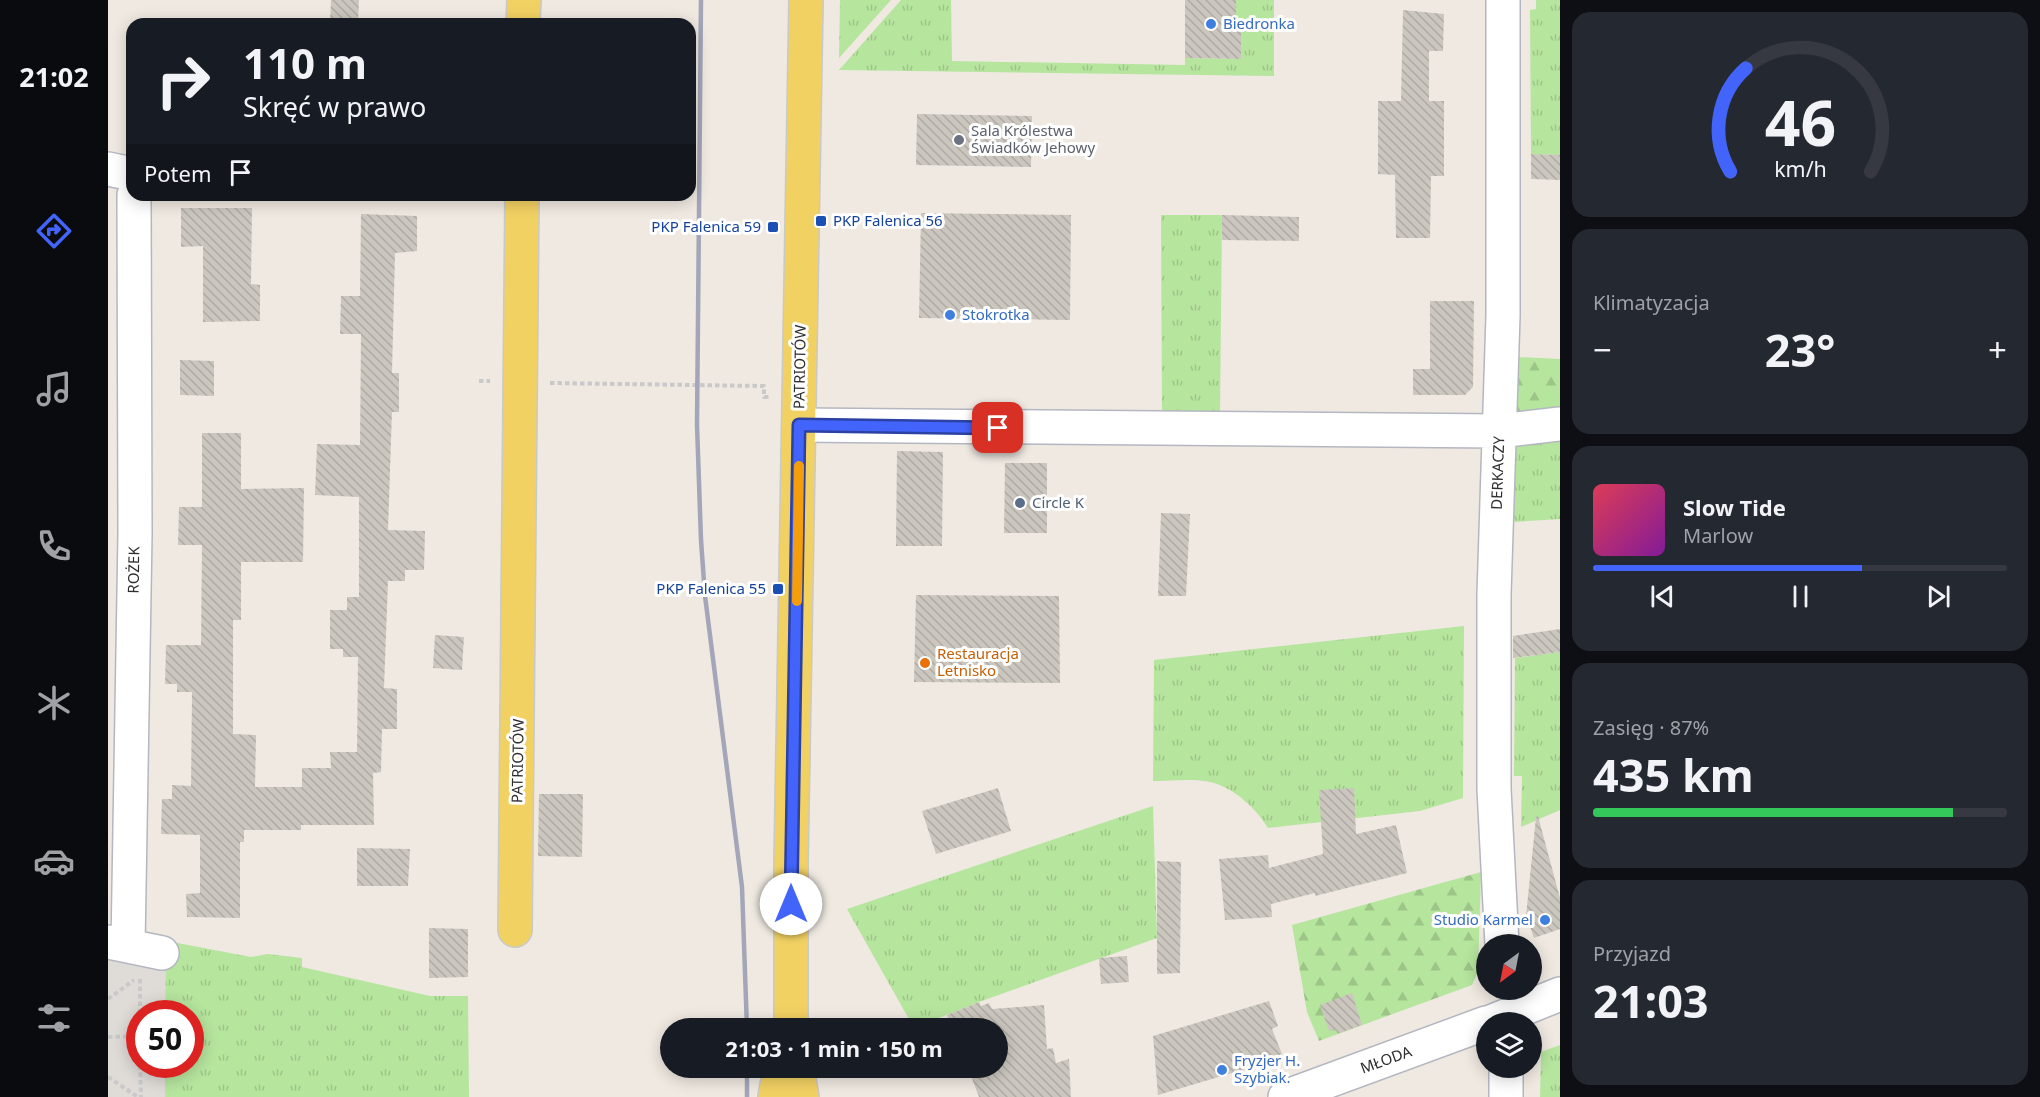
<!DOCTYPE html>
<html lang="pl">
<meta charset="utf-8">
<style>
body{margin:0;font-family:"Noto Sans",sans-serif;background:#242831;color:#f1f3f6;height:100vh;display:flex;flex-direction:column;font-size:22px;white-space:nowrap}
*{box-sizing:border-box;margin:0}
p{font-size:20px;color:#9ea1a6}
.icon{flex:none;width:33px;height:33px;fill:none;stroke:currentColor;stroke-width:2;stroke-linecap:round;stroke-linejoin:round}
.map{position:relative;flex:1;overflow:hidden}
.details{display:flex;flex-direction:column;gap:12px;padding:12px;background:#0d0f14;width:480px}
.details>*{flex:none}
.banner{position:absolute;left:18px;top:18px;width:570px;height:183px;border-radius:18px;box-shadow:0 3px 15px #0003;background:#171b24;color:#f1f3f6;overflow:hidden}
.needle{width:39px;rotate:212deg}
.fabs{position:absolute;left:1368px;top:934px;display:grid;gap:12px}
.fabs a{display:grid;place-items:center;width:66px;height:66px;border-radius:50%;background:#171b24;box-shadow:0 3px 15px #0003;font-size:30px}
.speed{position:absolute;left:18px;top:1000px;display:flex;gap:12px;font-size:30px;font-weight:700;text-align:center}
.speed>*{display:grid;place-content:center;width:78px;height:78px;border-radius:50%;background:#171b24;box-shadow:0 3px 15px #0003;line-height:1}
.speed .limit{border:9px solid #d22;background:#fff;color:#111}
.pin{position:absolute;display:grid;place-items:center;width:51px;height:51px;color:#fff;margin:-26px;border-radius:12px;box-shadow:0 3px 9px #0006}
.me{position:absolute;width:66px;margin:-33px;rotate:0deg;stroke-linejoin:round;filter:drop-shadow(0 0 4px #0008)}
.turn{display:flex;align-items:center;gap:21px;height:126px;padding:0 18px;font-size:27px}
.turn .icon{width:78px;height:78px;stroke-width:2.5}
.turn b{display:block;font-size:42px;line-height:51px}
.then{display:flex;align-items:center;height:57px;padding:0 18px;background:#0003;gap:12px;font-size:22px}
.big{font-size:45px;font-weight:700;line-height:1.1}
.details .card{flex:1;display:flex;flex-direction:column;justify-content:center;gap:9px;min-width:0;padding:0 21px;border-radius:18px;background:#242831}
.details .dial{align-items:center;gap:0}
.dial svg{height:156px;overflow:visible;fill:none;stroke:#363941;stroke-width:7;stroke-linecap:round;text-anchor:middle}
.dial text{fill:#f1f3f6;stroke:none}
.song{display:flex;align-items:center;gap:18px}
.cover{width:72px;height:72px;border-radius:9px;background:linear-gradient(135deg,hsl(350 70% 55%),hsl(290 70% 35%))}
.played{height:6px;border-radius:3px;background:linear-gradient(90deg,#4264fb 65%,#363941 65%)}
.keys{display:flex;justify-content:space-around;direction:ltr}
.heat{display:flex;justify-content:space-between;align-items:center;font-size:33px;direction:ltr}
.charge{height:9px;border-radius:4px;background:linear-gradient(90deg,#34c759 87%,#363941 0)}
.trip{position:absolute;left:552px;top:1018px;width:348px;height:60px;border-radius:30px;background:#171b24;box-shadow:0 3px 15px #0003;font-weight:700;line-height:60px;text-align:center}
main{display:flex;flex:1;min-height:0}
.dock{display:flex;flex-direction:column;width:108px;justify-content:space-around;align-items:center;background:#090b0e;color:#9ea1a6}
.dock .icon{width:42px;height:42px}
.dock .active{color:#4264fb}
.dock b{font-size:27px;color:#f1f3f6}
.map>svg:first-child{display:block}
.grass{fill:url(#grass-tufts)}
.forest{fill:url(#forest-firs)}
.plaza{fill:#dfdcd8}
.building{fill:url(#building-back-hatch)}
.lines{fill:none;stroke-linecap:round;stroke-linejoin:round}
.minor-casing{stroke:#b4b7c1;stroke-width:36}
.major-casing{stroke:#c9c9c9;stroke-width:36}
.path{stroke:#c9c9c9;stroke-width:4;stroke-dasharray:4.5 3;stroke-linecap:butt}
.minor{stroke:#fff;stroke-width:33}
.major{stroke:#f2d163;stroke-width:33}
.rail{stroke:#a3a6b8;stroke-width:4.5}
.route-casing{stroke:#2b41a3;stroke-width:15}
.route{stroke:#4264fb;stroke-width:10}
.slow{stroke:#f59e0b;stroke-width:10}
.shop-dot{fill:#3f7fe0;stroke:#fff;stroke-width:2}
.worship-dot{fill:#6b7280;stroke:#fff;stroke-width:2}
.transit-dot{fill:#1a4fb4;stroke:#fff;stroke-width:2}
.service-dot{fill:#5c6f8a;stroke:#fff;stroke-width:2}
.food-dot{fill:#e8710a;stroke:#fff;stroke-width:2}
.labels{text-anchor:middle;stroke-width:6;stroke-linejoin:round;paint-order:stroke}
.shop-label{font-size:15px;fill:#366cbe;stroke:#fff;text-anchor:start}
.worship-label{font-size:15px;fill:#5b616d;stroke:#fff;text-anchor:start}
.transit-label{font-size:15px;fill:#164399;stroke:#fff;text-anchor:end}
.street-label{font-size:15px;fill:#2e2e2e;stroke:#fff}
.service-label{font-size:15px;fill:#4e5e75;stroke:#fff;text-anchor:start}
.food-label{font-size:15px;fill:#c56008;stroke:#fff;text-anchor:start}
</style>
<main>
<nav class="dock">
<b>21:02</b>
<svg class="icon active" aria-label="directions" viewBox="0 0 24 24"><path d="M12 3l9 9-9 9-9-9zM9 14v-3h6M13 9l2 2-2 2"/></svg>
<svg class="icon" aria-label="music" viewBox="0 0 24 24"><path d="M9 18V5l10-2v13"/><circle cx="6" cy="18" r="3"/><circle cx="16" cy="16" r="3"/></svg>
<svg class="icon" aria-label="phone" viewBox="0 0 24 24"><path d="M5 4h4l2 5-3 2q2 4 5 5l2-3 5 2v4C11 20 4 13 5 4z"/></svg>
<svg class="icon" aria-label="climate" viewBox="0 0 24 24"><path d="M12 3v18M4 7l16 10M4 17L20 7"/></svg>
<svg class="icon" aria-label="car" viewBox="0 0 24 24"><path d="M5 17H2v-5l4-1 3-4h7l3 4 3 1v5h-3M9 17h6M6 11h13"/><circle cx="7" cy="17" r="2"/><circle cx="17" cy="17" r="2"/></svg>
<svg class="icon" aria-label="filters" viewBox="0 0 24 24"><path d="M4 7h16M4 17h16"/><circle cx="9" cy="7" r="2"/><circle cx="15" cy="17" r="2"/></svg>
</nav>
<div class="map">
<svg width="1452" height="1097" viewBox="0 0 1452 1097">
<defs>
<pattern id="grass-tufts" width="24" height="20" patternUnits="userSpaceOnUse" patternTransform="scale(1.5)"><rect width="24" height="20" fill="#b6e59e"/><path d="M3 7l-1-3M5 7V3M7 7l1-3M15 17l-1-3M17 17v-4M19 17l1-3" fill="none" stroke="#9dc588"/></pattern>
<pattern id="forest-firs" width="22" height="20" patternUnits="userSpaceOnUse" patternTransform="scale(1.5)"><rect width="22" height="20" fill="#b6e59e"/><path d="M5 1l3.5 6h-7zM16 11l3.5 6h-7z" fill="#9dc588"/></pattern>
<pattern id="building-back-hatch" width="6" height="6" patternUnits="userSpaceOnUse" patternTransform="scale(1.5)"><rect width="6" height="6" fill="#cbc7bf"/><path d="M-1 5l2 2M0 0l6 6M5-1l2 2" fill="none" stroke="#afaba4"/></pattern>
</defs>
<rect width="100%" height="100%" fill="#efe9e1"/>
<path class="grass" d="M732 0H783L731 58Z
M793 0H843L844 61 1077 65V58L1133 59V30H1128V0H1166V76L731 70Z
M1428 0H1452V155L1423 154 1422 10 1428 9Z
M1053 215H1114L1112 416 1054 415Z
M1452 432V519L1405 522 1406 436Z
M1356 626 1355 798 1312 811 1160 828C1148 808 1125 787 1102 782 1085 778 1063 781 1045 781L1046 660Z
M1452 652V810L1413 827 1414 776H1406L1407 658Z
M1045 806 1049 938 871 1002 806 1028 739 909Z
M59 941 143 957 160 954 194 958V967L322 996H360L361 1097H38V1065H82V1014H38Z
M1452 1045V1097H1432L1433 1052Z"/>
<path class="forest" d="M1408 357 1452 359V416H1406Z
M1373 872 1370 972 1364 985 1211 1041 1199 1012 1184 925Z"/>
<path class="plaza" d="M0 954 58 966 57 1014H32V1065H57V1097H0Z"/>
<path class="building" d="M223 0H251L250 24H222Z
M1077 0H1128V30H1133V59L1077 58Z
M1295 10 1336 14 1335 51H1321V101H1336V176H1323L1322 238H1288L1287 175 1270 174V101H1293Z
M809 114 924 116 923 167 808 165Z
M1423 154 1452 155V180L1423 179Z
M73 208H144L143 284 152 285V321L95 322V246L73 247Z
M813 213 963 215 962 320 811 318Z
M253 214 309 216V251L287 253 284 373H291V412H284L280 530 317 531 316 570H297V581H280L276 688 289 689V729H274L273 772 265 773 266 825H193V830H136V842H132V918L79 917 78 894 92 893V835L53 834 54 799H64V785L83 786 84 692H69V684H57L58 645H93L94 545H70L71 507H94V433H133V489L196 488 195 562H133V620H125V734L148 735 147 787H194V768H223L222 752H249L250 657H235V649H222V610H239V597H251V497L207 495 209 444 252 445 253 334H232L233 296H252Z
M1114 215 1191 217V241L1114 240Z
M1322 301H1366L1365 387 1357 395H1305V369H1322Z
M72 360 106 361V396L72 395Z
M789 451 835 452 834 546H788Z
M897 463H939V533H896Z
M1053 513 1082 514 1078 596H1050Z
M808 595 951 596 952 683 806 682Z
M1452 629V652L1405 658V636Z
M327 635 356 637 354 670 325 668Z
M890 788 903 831 828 854 814 811Z
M1246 788 1248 834 1288 825 1299 873 1207 896V893L1163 904 1164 917 1117 920 1111 859 1160 855 1161 868 1215 854 1211 790Z
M431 794H475L474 857 430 856Z
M1430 816 1452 898V929L1426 938 1418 916 1428 817Z
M249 848 302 849 300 886H249Z
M1049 861 1073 862 1072 973 1049 974Z
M321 928 360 929V977L321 978Z
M1019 956 1021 982 993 984 991 958Z
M1244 993 1254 1025 1229 1034 1228 1029 1221 1031 1212 1005Z
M1161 1001 1170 1026 1164 1029 1174 1054 1141 1068 1050 1095 1045 1036Z
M871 1002 873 1006 881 1003 884 1009 936 1005 939 1049 945 1048 948 1063 961 1059 963 1097H871L860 1068H890V1029H844L839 1015Z"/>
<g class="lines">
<defs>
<path id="minor" d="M0 169 24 174
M691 425 1391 431 1452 424
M0 942 54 953
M1394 945 1386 789V594L1395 316V0
M20 946 27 534 26 195
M1380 1023 1452 994
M1177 1097 1378 1023
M1398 1097V1068"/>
<path id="major" d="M415 24 416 0
M407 930 414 195
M683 1029V863L698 0
M689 1068 694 1097
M667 1097 672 1068"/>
</defs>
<use href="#minor" class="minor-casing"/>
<use href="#major" class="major-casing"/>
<path class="path" d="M371 381H382
M442 383 656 386V397H661
M32 979V1014
M0 999 26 980
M0 1037 32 1036
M32 1065 33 1097
M0 1077 30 1097"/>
<use href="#minor" class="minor"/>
<use href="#major" class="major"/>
<path class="rail" d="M593 0 589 425 593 540 597 596 634 887 639 1029
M639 1097V1068"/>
</g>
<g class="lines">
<defs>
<path id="route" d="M683 904 691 425 890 428"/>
</defs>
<use href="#route" class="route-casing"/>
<use href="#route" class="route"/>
<path class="slow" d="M689 601 691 466"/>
</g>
<g class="shop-dot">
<circle cx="1103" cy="24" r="6"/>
<circle cx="842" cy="315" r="6"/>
<circle cx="1437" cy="920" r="6"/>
<circle cx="1114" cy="1070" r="6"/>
</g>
<circle class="worship-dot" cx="851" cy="140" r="6"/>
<g class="transit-dot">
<rect x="707" y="215" width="12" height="12" rx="3"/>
<rect x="659" y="221" width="12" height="12" rx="3"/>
<rect x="664" y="583" width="12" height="12" rx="3"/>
</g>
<circle class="service-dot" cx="912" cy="503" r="6"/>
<circle class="food-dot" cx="817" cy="663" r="6"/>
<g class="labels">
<g class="shop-label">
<text x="1115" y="29">Biedronka</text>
<text x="854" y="320">Stokrotka</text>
<text x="1425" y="925" text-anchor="end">Studio Karmel</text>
<text x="1126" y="1066">Fryzjer H.<tspan x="1126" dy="17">Szybiak.</tspan></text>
</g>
<g class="worship-label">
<text x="863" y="136">Sala Królestwa<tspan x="863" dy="17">Świadków Jehowy</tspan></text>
</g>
<g class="transit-label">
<text x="725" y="226" text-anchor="start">PKP Falenica 56</text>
<text x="653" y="232">PKP Falenica 59</text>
<text x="658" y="594">PKP Falenica 55</text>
</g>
<g class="street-label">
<text transform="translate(692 367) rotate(-89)" y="5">PATRIOTÓW</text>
<text transform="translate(1390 473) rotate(-88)" y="5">DERKACZY</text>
<text transform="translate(26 570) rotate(-89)" y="5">ROŻEK</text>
<text transform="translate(410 761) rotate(-89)" y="5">PATRIOTÓW</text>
<text transform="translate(1278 1060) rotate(-20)" y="5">MŁODA</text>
</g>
<g class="service-label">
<text x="924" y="508">Circle K</text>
</g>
<g class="food-label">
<text x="829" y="659">Restauracja<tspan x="829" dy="17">Letnisko</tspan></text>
</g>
</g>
</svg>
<div class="fabs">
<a><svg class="needle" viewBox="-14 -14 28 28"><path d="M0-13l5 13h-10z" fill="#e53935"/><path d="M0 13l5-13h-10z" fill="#9ea1a6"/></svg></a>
<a><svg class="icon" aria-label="layers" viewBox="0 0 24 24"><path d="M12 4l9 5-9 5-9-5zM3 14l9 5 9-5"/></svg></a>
</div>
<div class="speed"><div class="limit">50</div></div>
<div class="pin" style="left:890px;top:428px;background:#d93025"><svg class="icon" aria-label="arrive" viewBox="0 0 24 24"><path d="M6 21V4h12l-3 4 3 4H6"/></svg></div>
<svg class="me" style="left:683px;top:904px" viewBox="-20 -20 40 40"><circle r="19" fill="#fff"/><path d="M0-13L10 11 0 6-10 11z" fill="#4264fb"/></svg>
<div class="trip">21:03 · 1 min · 150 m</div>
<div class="banner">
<div class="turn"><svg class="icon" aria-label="right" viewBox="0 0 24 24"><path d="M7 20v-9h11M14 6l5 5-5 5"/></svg><div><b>110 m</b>Skręć w prawo</div></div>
<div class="then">Potem<svg class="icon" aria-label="arrive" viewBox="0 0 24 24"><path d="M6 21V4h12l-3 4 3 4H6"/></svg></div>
</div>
</div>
<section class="details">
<div class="card dial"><svg viewBox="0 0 100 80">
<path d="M14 69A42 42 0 1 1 86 69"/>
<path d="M14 69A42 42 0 0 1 22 16" stroke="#4264fb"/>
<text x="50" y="56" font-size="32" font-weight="700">46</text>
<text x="50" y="72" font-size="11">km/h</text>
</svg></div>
<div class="card"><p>Klimatyzacja</p>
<div class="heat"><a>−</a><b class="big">23°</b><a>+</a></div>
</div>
<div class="card">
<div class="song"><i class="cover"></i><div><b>Slow Tide</b><p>Marlow</p></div></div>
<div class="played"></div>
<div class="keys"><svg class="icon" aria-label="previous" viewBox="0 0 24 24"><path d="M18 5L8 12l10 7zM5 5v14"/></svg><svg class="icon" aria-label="pause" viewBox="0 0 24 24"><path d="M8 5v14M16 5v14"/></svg><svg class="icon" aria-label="next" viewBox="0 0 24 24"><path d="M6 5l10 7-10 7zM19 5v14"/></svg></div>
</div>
<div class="card"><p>Zasięg · 87%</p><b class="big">435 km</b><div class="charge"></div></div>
<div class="card"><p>Przyjazd</p><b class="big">21:03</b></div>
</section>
</main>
